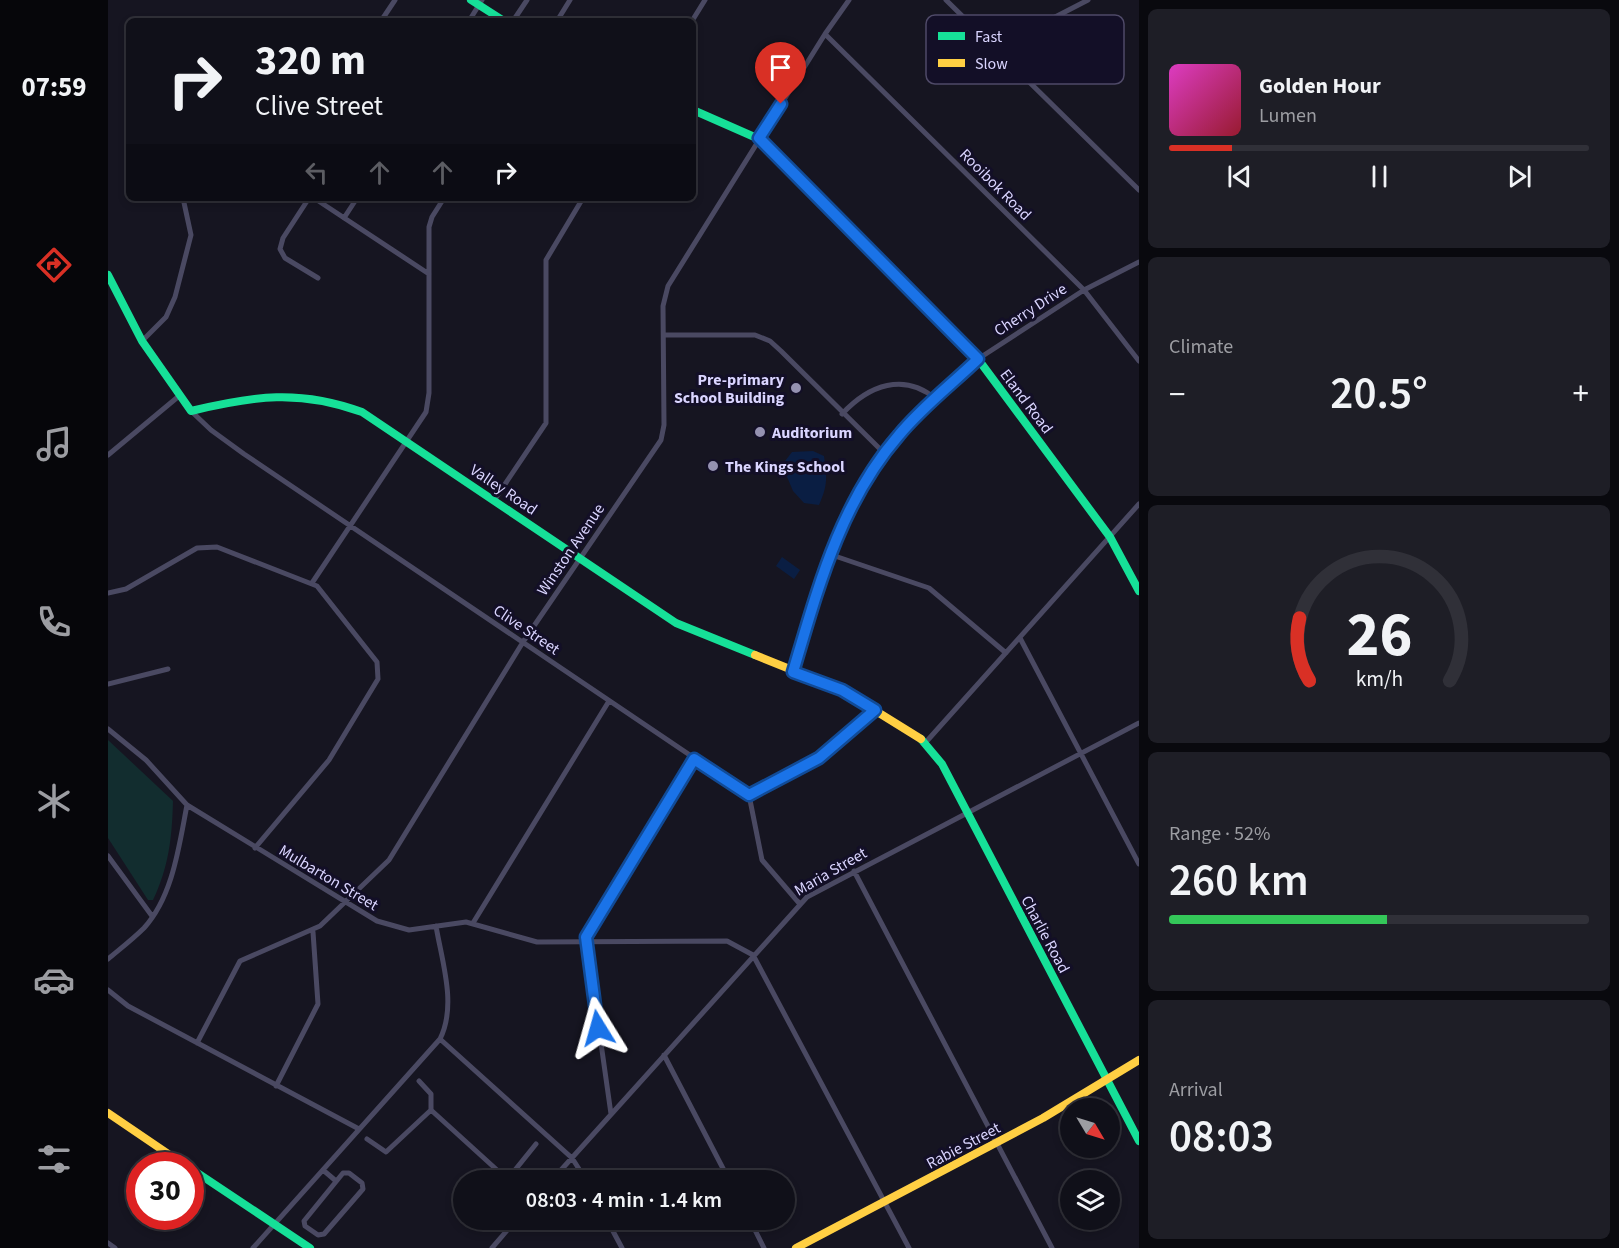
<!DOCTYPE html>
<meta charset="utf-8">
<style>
body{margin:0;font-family:"Source Sans 3",sans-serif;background:#1e1e26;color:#f1f3f6;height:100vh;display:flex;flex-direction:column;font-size:22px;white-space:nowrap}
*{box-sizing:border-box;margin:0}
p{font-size:20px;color:#9c9da2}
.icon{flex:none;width:33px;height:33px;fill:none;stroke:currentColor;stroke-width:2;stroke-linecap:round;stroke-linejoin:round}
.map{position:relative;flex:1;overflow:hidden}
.panel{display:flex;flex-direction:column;gap:9px;padding:9px;background:#09090e;width:480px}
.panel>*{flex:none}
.hud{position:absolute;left:18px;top:18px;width:570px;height:183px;border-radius:9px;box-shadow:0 3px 9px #0003,0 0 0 2px #303038;background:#101019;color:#f1f3f6;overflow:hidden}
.needle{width:39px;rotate:128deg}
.buttons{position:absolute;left:952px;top:1098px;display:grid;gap:12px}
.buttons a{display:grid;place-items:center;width:60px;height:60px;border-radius:50%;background:#101019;box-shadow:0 3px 9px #0003,0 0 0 2px #303038;font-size:30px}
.speed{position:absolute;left:18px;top:1152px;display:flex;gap:12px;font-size:30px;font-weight:700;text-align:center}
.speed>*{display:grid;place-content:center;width:78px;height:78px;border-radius:50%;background:#101019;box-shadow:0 3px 9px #0003,0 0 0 2px #303038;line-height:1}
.speed .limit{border:9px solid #d22;background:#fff;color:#111}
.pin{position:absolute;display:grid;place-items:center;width:51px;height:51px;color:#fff;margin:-62px -26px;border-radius:50% 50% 50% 0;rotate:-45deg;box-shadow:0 0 6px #0007}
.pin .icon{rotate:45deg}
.me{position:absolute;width:66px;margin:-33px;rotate:352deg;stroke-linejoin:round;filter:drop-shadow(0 0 4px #0008)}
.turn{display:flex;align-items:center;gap:21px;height:126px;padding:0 30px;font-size:27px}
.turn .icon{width:78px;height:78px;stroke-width:2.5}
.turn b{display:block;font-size:42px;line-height:51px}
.lanes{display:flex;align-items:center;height:57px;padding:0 30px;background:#0003;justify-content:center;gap:30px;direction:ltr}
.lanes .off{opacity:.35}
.big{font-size:45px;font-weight:600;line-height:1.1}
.panel .tile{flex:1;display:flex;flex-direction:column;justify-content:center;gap:9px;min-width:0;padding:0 21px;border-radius:9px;background:#1e1e26}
.panel .dial{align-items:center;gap:0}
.dial svg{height:156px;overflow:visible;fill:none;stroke:#303038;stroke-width:7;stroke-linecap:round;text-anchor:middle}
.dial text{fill:#f1f3f6;stroke:none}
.song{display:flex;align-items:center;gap:18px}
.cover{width:72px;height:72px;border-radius:9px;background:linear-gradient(135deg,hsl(310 70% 55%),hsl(350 70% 35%))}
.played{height:6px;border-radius:3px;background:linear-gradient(90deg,#d93025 15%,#303038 15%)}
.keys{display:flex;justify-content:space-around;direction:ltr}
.heat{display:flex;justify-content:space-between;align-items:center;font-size:33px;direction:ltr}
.charge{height:9px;border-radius:4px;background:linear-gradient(90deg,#34c759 52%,#303038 0)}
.trip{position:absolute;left:345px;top:1170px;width:342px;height:60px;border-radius:30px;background:#101019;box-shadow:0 3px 9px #0003,0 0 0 2px #303038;font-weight:600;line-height:60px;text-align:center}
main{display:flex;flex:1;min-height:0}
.tabs{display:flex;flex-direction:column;width:108px;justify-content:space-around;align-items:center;background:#06060a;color:#9c9da2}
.tabs .icon{width:42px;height:42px}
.tabs .current{color:#d93025}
.tabs b{font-size:27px;color:#f1f3f6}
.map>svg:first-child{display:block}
.green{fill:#122d2f}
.water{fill:#0a1e43}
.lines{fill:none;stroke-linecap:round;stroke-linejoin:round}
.street{stroke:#4a4962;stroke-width:5}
.fast{stroke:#16e098;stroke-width:8}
.slow{stroke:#ffcf43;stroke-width:8}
.route-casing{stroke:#114b97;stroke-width:15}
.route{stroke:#1a73e8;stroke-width:10}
.poi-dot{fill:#9592b1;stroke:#130f27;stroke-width:2}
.labels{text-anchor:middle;stroke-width:6;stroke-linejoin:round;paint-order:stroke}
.street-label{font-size:16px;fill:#dad5ff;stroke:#130f27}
.poi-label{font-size:16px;font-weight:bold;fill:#dad5ff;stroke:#130f27;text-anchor:start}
.key{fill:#130f27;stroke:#4f4a68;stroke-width:1.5}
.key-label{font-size:16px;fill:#dad5ff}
</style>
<main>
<nav class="tabs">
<b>07:59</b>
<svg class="icon current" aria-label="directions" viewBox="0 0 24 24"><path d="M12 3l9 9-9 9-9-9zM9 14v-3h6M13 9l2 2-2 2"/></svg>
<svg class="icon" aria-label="music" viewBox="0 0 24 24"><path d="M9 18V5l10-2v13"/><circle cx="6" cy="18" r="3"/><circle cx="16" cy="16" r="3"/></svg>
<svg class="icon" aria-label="phone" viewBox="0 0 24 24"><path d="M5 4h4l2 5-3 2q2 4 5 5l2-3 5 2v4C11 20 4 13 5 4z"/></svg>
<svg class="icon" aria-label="climate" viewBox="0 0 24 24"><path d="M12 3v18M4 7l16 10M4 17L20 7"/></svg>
<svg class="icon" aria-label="car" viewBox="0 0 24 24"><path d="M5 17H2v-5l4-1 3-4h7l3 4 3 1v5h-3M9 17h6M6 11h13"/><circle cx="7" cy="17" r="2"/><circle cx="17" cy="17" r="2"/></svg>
<svg class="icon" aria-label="filters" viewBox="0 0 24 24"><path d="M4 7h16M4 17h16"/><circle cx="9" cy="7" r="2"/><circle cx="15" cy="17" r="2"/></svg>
</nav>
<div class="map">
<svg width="1031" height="1248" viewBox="0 0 1031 1248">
<rect width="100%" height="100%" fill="#161521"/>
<path class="green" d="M0 740 65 801C64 837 61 866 45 900H40L0 838Z"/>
<path class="water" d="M705 451 716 456C719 477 720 485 711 505L696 503 685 491 674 465 684 452Z
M674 557 692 570 686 579 668 566Z"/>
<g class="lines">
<path class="street" d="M838 0 1031 190
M273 21 287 0
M361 21 374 0
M405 21 419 0
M449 21 462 0
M584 21 597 0
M717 34 976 290 1031 361
M895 56 920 31 980 0
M201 198 175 238 172 249 177 258 210 278
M206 198 321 274
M236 218 249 198
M556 335H647L662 341 673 351 776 453
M34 341 58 317 67 297 83 235 75 198
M83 411 103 430 136 454 641 795 654 860 691 903
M734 414C761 385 796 372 828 399
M0 455 71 396
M387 499 438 423V260L475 198
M721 554 821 588 898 653
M204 583 318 412 321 393V227L324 217 336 198
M0 593 18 589 89 548 109 547 209 586 269 662 270 679 221 760 147 848
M912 638 1031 864
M685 671 721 554 732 525 776 453 792 433 870 359 976 290 1031 262
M0 684 60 669
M0 729 38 760 79 805 269 921 301 930 358 922 429 942 619 941 645 955 801 1248
M818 742 1031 504
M641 795 711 758 767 710
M0 856 44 916
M746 871 944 1248
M365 923 501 701
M0 959C12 949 25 939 36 928 65 896 71 846 79 805
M0 990 20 1006 251 1129
M332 1039 464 1158 478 1180
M89 1043 132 961 212 926 281 860 415 642 553 440 556 425 555 306 560 286 717 34 741 0
M556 1055 621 1180
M168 1086 210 1004 205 932
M323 1110 400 1180
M503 1114 478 937 587 759
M259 1139 278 1152 323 1110V1094L311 1081
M215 1170 228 1181
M235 1173H241L254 1183 255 1189 216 1234 210 1235 197 1226 196 1221Z
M399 1180 428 1144
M444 1180 699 897 1031 723
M499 1220 514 1248
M642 1220 656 1248
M0 1243 7 1248
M145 1248 332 1039C349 1005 334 962 328 926
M384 1248 408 1220"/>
<path class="fast" d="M363 0 396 21
M585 110 651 139 870 359 1002 537 1031 591
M0 275 34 341 83 411C146 396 191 389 254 412L568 623 647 655
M813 739 834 764 1031 1141
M82 1168 202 1248"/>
<path class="slow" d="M647 655 734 690 813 739
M0 1113 78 1166
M688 1248 935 1118 1031 1060"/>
</g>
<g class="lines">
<defs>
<path id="route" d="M490 1028 478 937 586 759 641 795 711 758 767 710 734 690 685 672C710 588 732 503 791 435 814 407 844 384 870 359L651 138 673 104"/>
</defs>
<use href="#route" class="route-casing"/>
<use href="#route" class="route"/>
</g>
<g class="poi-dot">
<circle cx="688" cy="388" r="6"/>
<circle cx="652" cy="432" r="6"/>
<circle cx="605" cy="466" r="6"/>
</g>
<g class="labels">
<g class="street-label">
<text transform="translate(888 184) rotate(45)" y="6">Rooibok Road</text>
<text transform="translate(922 309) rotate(-33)" y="6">Cherry Drive</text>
<text transform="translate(919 401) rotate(53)" y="6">Eland Road</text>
<text transform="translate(396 489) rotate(34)" y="6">Valley Road</text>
<text transform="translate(462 549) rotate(-56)" y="6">Winston Avenue</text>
<text transform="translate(419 629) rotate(34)" y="6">Clive Street</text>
<text transform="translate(722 871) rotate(-30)" y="6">Maria Street</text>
<text transform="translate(221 877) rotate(31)" y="6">Mulbarton Street</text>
<text transform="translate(938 934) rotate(62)" y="6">Charlie Road</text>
<text transform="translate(855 1145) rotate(-28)" y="6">Rabie Street</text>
</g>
<g class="poi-label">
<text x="676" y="385" text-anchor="end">Pre-primary<tspan x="676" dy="18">School Building</tspan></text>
<text x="664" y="438">Auditorium</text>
<text x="617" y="472">The Kings School</text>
</g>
</g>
<rect x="818" y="15" width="198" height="69" rx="9" class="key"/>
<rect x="830" y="32" width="27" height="8" fill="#16e098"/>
<rect x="830" y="59" width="27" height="8" fill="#ffcf43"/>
<g class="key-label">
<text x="867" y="42">Fast</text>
<text x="867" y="69">Slow</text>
</g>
</svg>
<div class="buttons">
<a><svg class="needle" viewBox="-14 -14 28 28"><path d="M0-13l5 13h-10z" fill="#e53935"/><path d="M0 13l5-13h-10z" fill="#9c9da2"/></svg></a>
<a><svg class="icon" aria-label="layers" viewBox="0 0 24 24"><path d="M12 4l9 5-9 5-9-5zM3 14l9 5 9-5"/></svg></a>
</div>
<div class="speed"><div class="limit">30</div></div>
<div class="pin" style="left:673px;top:104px;background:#d93025"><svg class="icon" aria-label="arrive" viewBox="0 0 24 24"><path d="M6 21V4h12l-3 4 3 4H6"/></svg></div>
<svg class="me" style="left:490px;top:1028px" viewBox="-20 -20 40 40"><path d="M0-17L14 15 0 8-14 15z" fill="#1a73e8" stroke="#fff" stroke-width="4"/></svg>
<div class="trip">08:03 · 4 min · 1.4 km</div>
<div class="hud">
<div class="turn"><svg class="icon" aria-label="right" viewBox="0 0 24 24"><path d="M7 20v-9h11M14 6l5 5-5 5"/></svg><div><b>320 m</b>Clive Street</div></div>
<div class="lanes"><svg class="icon off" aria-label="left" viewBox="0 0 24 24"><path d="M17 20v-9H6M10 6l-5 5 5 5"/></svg><svg class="icon off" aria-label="ahead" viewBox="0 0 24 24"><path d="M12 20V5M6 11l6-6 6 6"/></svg><svg class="icon off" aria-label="ahead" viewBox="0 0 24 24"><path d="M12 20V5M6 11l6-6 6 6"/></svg><svg class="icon" aria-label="right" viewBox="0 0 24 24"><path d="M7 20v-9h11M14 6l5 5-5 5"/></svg></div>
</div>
</div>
<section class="panel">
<div class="tile">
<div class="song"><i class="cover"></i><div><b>Golden Hour</b><p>Lumen</p></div></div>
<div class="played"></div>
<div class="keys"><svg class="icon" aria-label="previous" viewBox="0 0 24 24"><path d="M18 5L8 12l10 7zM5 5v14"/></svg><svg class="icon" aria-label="pause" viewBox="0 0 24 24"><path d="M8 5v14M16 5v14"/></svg><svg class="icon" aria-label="next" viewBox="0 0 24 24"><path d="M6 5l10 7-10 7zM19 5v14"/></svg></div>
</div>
<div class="tile"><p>Climate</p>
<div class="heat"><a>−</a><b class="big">20.5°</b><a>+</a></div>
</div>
<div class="tile dial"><svg viewBox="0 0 100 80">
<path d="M14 69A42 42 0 1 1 86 69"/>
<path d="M14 69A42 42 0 0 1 9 37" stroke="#d93025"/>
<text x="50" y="56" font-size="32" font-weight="700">26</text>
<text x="50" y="72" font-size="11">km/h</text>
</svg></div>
<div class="tile"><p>Range · 52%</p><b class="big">260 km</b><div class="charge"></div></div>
<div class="tile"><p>Arrival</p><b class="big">08:03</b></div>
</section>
</main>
